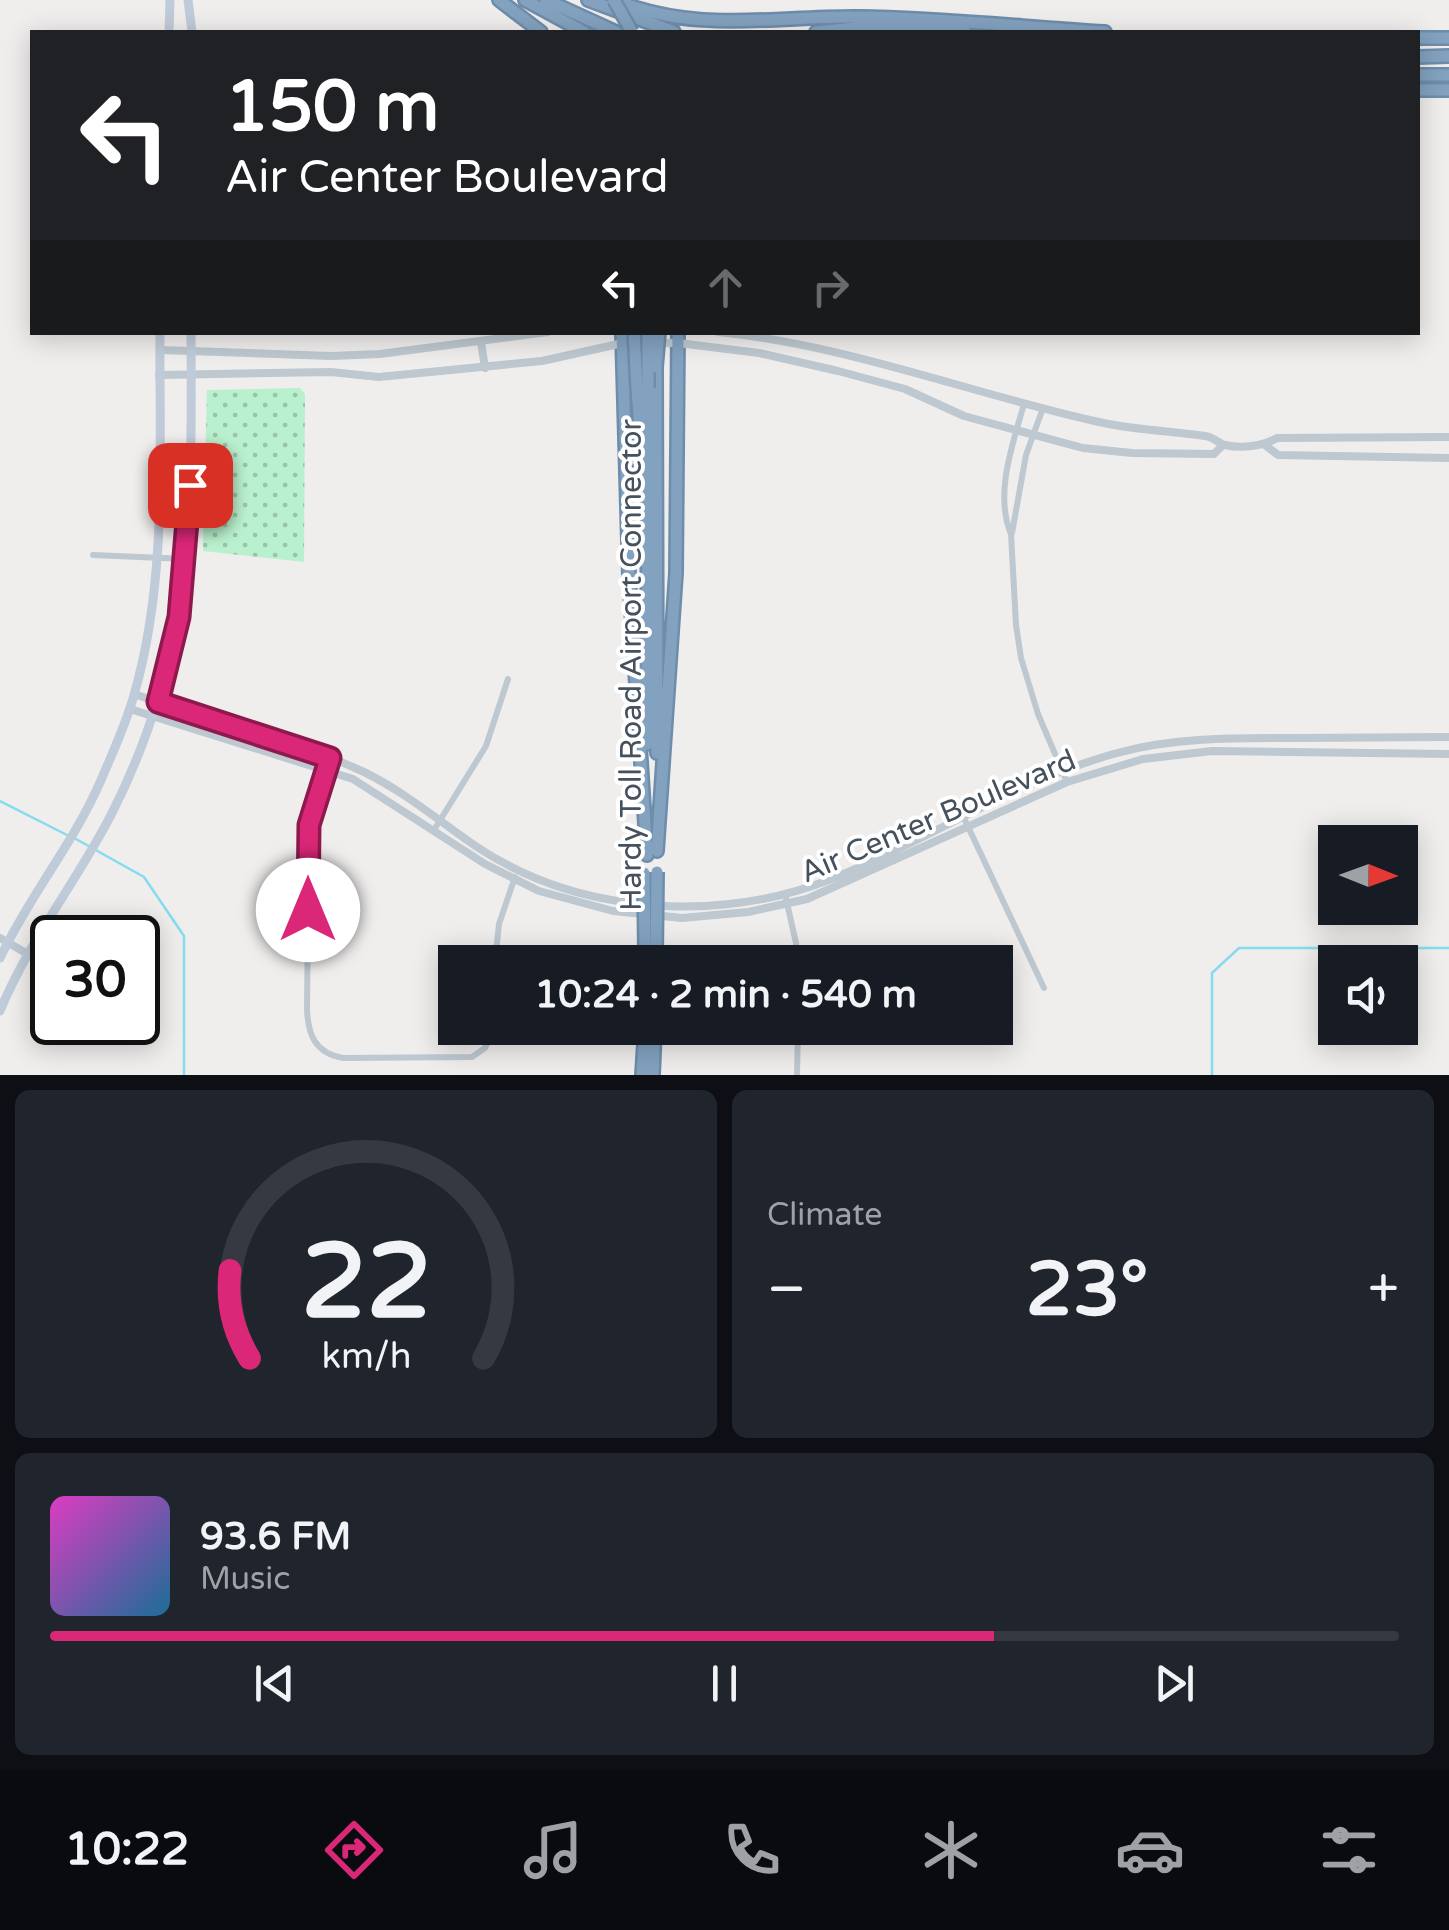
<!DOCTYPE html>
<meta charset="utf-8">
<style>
body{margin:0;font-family:"Varela Round",sans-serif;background:#20242c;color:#f1f3f6;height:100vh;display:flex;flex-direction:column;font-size:38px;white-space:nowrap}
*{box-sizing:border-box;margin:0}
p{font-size:32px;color:#9ea1a6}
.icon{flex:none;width:55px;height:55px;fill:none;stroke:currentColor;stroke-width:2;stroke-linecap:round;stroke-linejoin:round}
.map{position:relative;height:1075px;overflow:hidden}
.sheet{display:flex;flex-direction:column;gap:15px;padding:15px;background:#0d0f14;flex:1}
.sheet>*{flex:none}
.guide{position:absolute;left:30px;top:30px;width:1390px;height:305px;border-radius:0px;box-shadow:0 5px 25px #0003;background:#202124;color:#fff;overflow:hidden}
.needle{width:65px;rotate:91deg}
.buttons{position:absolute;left:1318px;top:825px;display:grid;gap:20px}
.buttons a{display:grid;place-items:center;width:100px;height:100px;border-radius:0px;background:#171b24;box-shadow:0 5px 25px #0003;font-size:50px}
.speed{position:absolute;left:30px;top:915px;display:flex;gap:20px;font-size:50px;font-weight:700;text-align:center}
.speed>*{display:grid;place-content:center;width:130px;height:130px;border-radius:50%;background:#171b24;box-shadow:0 5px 25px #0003;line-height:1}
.speed .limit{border:5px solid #111;border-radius:15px;background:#fff;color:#111}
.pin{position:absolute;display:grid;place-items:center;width:85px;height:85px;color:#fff;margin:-42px;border-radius:20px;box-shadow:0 5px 15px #0006}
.me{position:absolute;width:110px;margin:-55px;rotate:0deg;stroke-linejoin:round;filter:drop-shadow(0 0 8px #0008)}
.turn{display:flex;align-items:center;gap:35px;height:210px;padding:0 30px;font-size:45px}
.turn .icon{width:130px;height:130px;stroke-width:2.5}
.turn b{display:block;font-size:70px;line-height:85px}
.lanes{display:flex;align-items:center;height:95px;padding:0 30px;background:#0003;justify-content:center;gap:50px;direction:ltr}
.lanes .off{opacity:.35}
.big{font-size:75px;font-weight:800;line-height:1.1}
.sheet .widget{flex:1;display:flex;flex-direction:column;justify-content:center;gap:15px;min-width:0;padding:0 35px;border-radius:15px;background:#20242c}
.sheet .dial{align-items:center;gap:0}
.dial svg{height:260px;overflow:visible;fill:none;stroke:#363941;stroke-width:7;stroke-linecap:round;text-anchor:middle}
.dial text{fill:#f1f3f6;stroke:none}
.song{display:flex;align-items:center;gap:30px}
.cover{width:120px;height:120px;border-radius:15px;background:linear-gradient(135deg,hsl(310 70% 55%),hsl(200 70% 35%))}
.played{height:10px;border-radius:5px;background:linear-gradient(90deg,#db2777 70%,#363941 70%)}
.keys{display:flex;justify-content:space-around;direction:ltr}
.heat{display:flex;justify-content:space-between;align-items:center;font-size:55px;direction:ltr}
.sheet .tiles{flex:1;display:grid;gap:15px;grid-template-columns:1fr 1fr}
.widget:last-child{grid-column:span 2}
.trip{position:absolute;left:438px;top:945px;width:575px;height:100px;border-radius:0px;background:#171b24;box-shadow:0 5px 25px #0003;font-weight:800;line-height:100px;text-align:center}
.tab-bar{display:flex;height:160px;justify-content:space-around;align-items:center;background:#090b0e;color:#9ea1a6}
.tab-bar .icon{width:70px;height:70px}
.tab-bar .active{color:#db2777}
.tab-bar b{font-size:45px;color:#f1f3f6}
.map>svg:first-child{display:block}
.grass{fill:url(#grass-dots)}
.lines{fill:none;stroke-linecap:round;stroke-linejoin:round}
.stream{stroke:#84dcef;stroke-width:2.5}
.motorway-casing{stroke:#6e8dab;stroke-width:16}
.minor{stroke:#bdc8d0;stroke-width:6}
.tertiary{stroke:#bdc8d0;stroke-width:8}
.secondary{stroke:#bfcbd8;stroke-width:9}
.motorway{stroke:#83a2bf;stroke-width:11}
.motorway-bridge-casing{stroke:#6e8dab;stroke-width:16;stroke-linecap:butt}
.motorway-bridge{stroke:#83a2bf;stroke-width:11}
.route-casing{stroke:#8e194d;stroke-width:25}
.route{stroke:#db2777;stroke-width:18}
.labels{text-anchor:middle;stroke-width:8;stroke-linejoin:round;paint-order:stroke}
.street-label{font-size:30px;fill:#45515c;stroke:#fff}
</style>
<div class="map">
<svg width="1449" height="1075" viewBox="0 0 1449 1075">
<defs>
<pattern id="grass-dots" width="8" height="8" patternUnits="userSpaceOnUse" patternTransform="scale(2.5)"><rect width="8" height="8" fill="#b9f0cd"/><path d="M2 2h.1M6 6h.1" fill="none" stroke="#98c5aa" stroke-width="1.8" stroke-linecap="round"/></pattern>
</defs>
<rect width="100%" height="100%" fill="#f0eded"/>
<path class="grass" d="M300 388 305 394 304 562 203 551 207 390Z"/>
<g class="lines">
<path class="stream" d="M0 801 69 836
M76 839 144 877 184 936V1075
M1212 1075V973L1239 948H1449"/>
<defs>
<path id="motorway" d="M499 0 541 32
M525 0 584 32
M546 0 616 32
M588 0 674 32
M614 0C697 34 773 16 859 17 941 18 1023 27 1105 32
M816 32 866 27 965 32
M1418 38H1449
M1418 57 1449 56
M1418 75H1449
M1418 90H1449
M622 332 629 576 647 855
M656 367 657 753
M637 388 641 445
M647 744 648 388
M657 851 676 573 678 332
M642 1075 645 1028
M653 1075 655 1028"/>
</defs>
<use href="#motorway" class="motorway-casing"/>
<path class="minor" d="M1024 404C1013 443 994 494 1011 534L1016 625 1021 658 1038 714 1067 782
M1012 533 1026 455 1043 408
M93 555 186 559
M329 758 309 825 307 1009C308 1035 315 1053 343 1058L472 1057 485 1048 494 1028
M963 816 1044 988
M434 830 486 746 508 679
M785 894 796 943 797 962
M495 962 499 924 515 877
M797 1075 798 1028"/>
<path class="tertiary" d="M718 332C848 345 972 394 1099 422 1134 430 1170 431 1205 436 1214 437 1218 443 1225 445 1242 449 1263 446 1277 438L1449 437
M481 342 485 368
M160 350 331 356 380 354 548 332
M159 375 331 372 379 377 542 361 623 343H678L759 353 838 371 905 389 964 416 1083 448 1132 453 1214 454 1223 445
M1265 445 1278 455 1449 458
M134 694C211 719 291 738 364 772 405 792 439 821 477 847 521 876 573 895 625 902 691 912 764 905 826 881 925 843 1014 781 1117 753 1176 737 1237 738 1298 738 1348 738 1399 737 1449 737
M130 709 353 779 485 864 539 891 613 911 682 918 748 912 807 899 1067 782 1143 759 1212 751 1449 754
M0 938 26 953"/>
<path class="secondary" d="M188 0 192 32
M169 32 170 0
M0 958C29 896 74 843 101 780 113 752 126 724 134 695 168 578 159 452 160 332
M0 1011C30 938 77 882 112 813 194 651 192 509 191 332"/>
<use href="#motorway" class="motorway"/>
<defs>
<path id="motorway-bridge" d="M614 0 632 32
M634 332 637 388
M656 367 659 332
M648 388V332
M644 873 645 953
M656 955 657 872"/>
</defs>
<use href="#motorway-bridge" class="motorway-bridge-casing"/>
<use href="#motorway-bridge" class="motorway-bridge"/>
</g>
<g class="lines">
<defs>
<path id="route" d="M190 485 179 617 158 702 330 758 309 825 308 910"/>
</defs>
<use href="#route" class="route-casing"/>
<use href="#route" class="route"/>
</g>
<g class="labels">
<g class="street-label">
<text transform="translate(631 665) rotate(-90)" y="10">Hardy Toll Road Airport Connector</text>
<text transform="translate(938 816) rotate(-23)" y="10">Air Center Boulevard</text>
</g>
</g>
</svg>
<div class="buttons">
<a><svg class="needle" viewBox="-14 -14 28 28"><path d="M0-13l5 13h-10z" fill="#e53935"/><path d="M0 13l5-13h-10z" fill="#9ea1a6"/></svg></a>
<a><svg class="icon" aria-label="sound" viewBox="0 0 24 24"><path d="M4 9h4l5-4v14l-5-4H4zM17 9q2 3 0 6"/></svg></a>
</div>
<div class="speed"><div class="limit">30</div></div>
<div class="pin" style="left:190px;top:485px;background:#d93025"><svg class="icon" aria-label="arrive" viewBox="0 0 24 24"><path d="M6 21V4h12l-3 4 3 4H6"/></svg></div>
<svg class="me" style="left:308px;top:910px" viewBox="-20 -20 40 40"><circle r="19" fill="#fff"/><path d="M0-13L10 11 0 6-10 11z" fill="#db2777"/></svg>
<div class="trip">10:24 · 2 min · 540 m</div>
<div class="guide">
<div class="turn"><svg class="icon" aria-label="left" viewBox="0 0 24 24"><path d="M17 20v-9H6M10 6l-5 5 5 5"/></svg><div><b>150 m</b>Air Center Boulevard</div></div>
<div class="lanes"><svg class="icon" aria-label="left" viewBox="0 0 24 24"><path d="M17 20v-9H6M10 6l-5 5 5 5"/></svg><svg class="icon off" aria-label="ahead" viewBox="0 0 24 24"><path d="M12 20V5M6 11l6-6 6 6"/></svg><svg class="icon off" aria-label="right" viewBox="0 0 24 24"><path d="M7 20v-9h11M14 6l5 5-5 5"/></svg></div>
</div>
</div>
<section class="sheet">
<div class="tiles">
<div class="widget dial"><svg viewBox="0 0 100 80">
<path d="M14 69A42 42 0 1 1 86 69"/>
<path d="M14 69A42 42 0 0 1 8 42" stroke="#db2777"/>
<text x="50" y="56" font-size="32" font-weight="700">22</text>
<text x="50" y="72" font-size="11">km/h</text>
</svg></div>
<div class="widget"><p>Climate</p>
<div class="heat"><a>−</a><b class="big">23°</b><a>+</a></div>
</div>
<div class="widget">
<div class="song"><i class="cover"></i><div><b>93.6 FM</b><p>Music</p></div></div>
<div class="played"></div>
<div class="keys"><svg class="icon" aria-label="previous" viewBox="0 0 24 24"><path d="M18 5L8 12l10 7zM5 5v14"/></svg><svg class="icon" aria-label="pause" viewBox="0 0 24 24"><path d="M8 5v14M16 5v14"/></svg><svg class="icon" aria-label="next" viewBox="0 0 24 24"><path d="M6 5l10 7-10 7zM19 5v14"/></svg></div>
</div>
</div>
</section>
<nav class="tab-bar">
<b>10:22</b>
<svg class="icon active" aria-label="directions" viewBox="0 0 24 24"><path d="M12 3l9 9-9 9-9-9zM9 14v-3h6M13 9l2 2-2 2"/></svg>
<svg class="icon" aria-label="music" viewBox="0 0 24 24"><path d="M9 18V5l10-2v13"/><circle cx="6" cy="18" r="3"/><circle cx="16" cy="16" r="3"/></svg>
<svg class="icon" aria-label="phone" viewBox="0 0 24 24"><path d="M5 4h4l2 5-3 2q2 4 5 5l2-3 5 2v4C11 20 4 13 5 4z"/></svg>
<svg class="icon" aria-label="climate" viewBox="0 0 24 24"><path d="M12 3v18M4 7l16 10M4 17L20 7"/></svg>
<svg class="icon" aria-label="car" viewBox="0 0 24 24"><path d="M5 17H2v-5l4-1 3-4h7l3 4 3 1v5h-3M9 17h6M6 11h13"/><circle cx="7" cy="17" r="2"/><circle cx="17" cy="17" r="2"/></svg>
<svg class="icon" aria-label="filters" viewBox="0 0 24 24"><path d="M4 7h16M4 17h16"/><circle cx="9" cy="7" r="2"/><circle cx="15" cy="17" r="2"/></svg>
</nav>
